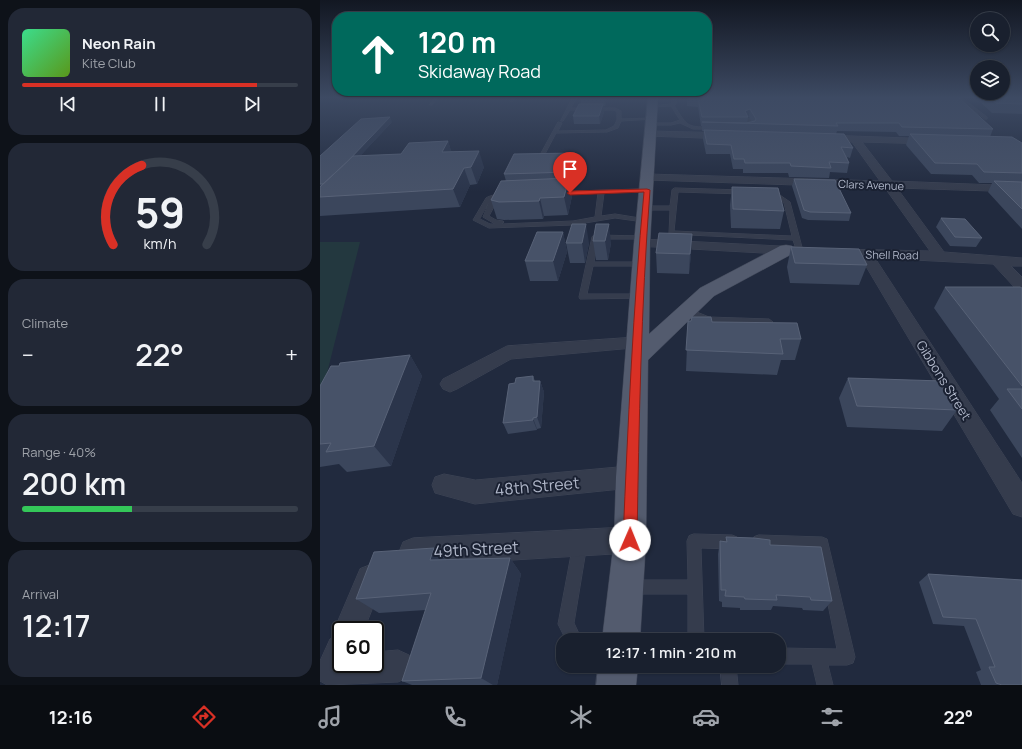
<!DOCTYPE html>
<meta charset="utf-8">
<style>
body{margin:0;font-family:Manrope,sans-serif;background:#222836;color:#f1f3f6;height:100vh;display:flex;flex-direction:column;font-size:15px;white-space:nowrap}
*{box-sizing:border-box;margin:0}
p{font-size:13px;color:#9fa3aa}
.icon{flex:none;width:22px;height:22px;fill:none;stroke:currentColor;stroke-width:2;stroke-linecap:round;stroke-linejoin:round}
.map{position:relative;flex:1;overflow:hidden}
.sheet{display:flex;flex-direction:column;gap:8px;padding:8px;background:#0e1219;width:320px}
.sheet>*{flex:none}
.top-card{position:absolute;left:12px;top:12px;width:380px;height:84px;border-radius:16px;box-shadow:0 1px 3px #0004,0 0 0 1px #373e4a;background:#00695c;color:#fff;overflow:hidden}
.fabs{position:absolute;left:650px;top:12px;display:grid;gap:8px}
.fabs a{display:grid;place-items:center;width:40px;height:40px;border-radius:50%;background:#19202e;box-shadow:0 1px 3px #0004,0 0 0 1px #373e4a;font-size:20px}
.speed{position:absolute;left:12px;top:621px;display:flex;gap:8px;font-size:20px;font-weight:700;text-align:center}
.speed>*{display:grid;place-content:center;width:52px;height:52px;border-radius:50%;background:#19202e;box-shadow:0 1px 3px #0004,0 0 0 1px #373e4a;line-height:1}
.speed .limit{border:2px solid #111;border-radius:6px;background:#fff;color:#111}
.pin{position:absolute;display:grid;place-items:center;width:34px;height:34px;color:#fff;margin:-41px -17px;border-radius:50% 50% 50% 0;rotate:-45deg;box-shadow:0 0 4px #0007}
.pin .icon{rotate:45deg}
.me{position:absolute;width:44px;margin:-22px;rotate:1deg;stroke-linejoin:round;filter:drop-shadow(0 0 3px #0008)}
.turn{display:flex;align-items:center;gap:14px;height:84px;padding:0 20px;font-size:18px}
.turn .icon{width:52px;height:52px;stroke-width:2.5}
.turn b{display:block;font-size:28px;line-height:34px}
.big{font-size:30px;font-weight:600;line-height:1.1}
.sheet .card{flex:1;display:flex;flex-direction:column;justify-content:center;gap:6px;min-width:0;padding:0 14px;border-radius:16px;background:#222836}
.sheet .dial{align-items:center;gap:0}
.dial svg{height:104px;overflow:visible;fill:none;stroke:#373e4a;stroke-width:7;stroke-linecap:round;text-anchor:middle}
.dial text{fill:#f1f3f6;stroke:none}
.song{display:flex;align-items:center;gap:12px}
.cover{width:48px;height:48px;border-radius:6px;background:linear-gradient(135deg,hsl(150 70% 55%),hsl(90 70% 35%))}
.played{height:4px;border-radius:2px;background:linear-gradient(90deg,#d93025 85%,#373e4a 85%)}
.keys{display:flex;justify-content:space-around;direction:ltr}
.heat{display:flex;justify-content:space-between;align-items:center;font-size:22px;direction:ltr}
.charge{height:6px;border-radius:3px;background:linear-gradient(90deg,#34c759 40%,#373e4a 0)}
.trip{position:absolute;left:236px;top:633px;width:230px;height:40px;border-radius:16px;background:#19202e;box-shadow:0 1px 3px #0004,0 0 0 1px #373e4a;font-weight:600;line-height:40px;text-align:center}
.tabs{display:flex;height:64px;justify-content:space-around;align-items:center;background:#0a0d12;color:#9fa3aa}
.tabs .icon{width:28px;height:28px}
.tabs .on{color:#d93025}
.tabs b{font-size:18px;color:#f1f3f6}
main{display:flex;flex:1;min-height:0}
.map>svg:first-child{display:block}
.green{fill:#23383f}
.lines{fill:none;stroke-linecap:round;stroke-linejoin:round}
.lane-casing{stroke:#3e4556;stroke-width:1}
.street-casing{stroke:#3e4556;stroke-width:1}
.primary-casing{stroke:#3e4556;stroke-width:1}
.lane{fill:#353c4d;fill-rule:evenodd}
.street{fill:#353c4d;fill-rule:evenodd}
.primary{fill:#535b6e;fill-rule:evenodd}
.wall{fill:#3b465c;fill-rule:evenodd}
.shaded-wall{fill:#2b354b}
.building{fill:#475268;stroke:#586277}
.route{fill:#d93025;stroke:#8d1f18}
.labels{text-anchor:middle;stroke-width:4;stroke-linejoin:round;paint-order:stroke}
.far-street-label{font-size:11px;fill:#b0b7c9;stroke:#1a2132}
.street-label{font-size:13px;fill:#b0b7c9;stroke:#1a2132}
.near-street-label{font-size:16px;fill:#b0b7c9;stroke:#1a2132}
</style>
<main>
<section class="sheet">
<div class="card">
<div class="song"><i class="cover"></i><div><b>Neon Rain</b><p>Kite Club</p></div></div>
<div class="played"></div>
<div class="keys"><svg class="icon" aria-label="previous" viewBox="0 0 24 24"><path d="M18 5L8 12l10 7zM5 5v14"/></svg><svg class="icon" aria-label="pause" viewBox="0 0 24 24"><path d="M8 5v14M16 5v14"/></svg><svg class="icon" aria-label="next" viewBox="0 0 24 24"><path d="M6 5l10 7-10 7zM19 5v14"/></svg></div>
</div>
<div class="card dial"><svg viewBox="0 0 100 80">
<path d="M14 69A42 42 0 1 1 86 69"/>
<path d="M14 69A42 42 0 0 1 36 8" stroke="#d93025"/>
<text x="50" y="56" font-size="32" font-weight="700">59</text>
<text x="50" y="72" font-size="11">km/h</text>
</svg></div>
<div class="card"><p>Climate</p>
<div class="heat"><a>−</a><b class="big">22°</b><a>+</a></div>
</div>
<div class="card"><p>Range · 40%</p><b class="big">200 km</b><div class="charge"></div></div>
<div class="card"><p>Arrival</p><b class="big">12:17</b></div>
</section>
<div class="map">
<svg width="702" height="685" viewBox="0 0 702 685">
<rect width="100%" height="100%" fill="#212a3e"/>
<path class="green" d="M0 242H40L0 401Z"/>
<g class="lines">
<defs>
<path id="lane" d="M115 97H119L112 105H110Z
M192 97H196L192 102 190 101Z
M253 97H257L251 108H295L301 111V119L332 118 334 119 301 121 298 128 287 132 236 133 225 154H221V153L238 122 242 123 238 131 286 130 294 126 297 120V112L294 110H250L243 121H241Z
M353 97H357L356 104 354 105C368 128 367 127 394 127L396 129H373L360 123 351 125H330L332 123H351L360 120 351 106 332 107 330 106 351 104Z
M637 97H641L667 117V119H665Z
M650 97 671 98 669 99Z
M428 118 430 119 434 128 427 130 425 129 429 127 426 119Z
M355 188 423 190 426 192 423 194 358 192 354 231 472 236 464 203 449 192 454 191 470 202 483 251 481 252H477L473 240 349 234 350 210H325L322 208 325 206H350L352 190Z
M329 189V191L327 192 284 193 281 216 295 214 326 219V221L324 222 295 218 253 225 169 228 153 220 166 198C170 195 182 193 186 196L173 199 176 203 169 216 176 220 183 221 184 222 182 224 253 221 275 217 278 193 240 195 238 194V192ZM169 202 163 217 175 224H170L160 219Z
M275 235 325 236 326 237 323 239H278L274 262H321L325 264 321 266H273L267 294H323L324 296 323 298 260 299 259 297 272 237Z
M367 308 389 317 449 319 453 322 449 325 388 323 364 313 363 311 364 309Z
M374 534 412 535 417 537 419 542 417 547 412 549 381 548 384 640H368V594H312L307 592 305 587 307 582 312 580H368L367 541 369 536Z
M439 535 502 537 507 539 535 657 533 663 527 665H508L513 685H497L492 664H459V648L517 649 497 550 439 549 434 547 432 542 434 537Z
M260 537 265 539 267 544 254 623 262 640H246L238 624 253 544 255 539Z
M400 666H416L418 685H402Z"/>
<path id="street" d="M331 131 409 133 414 136 409 139 328 136 326 134Z
M502 135 616 139V143L613 144 542 142 572 181 702 186V192L577 188 624 252 702 258V266H691L702 277V291L696 289 673 264 555 258 702 483V517L693 514 541 258 512 256 510 253 512 250 517 249 610 251 565 188 328 180 323 177 328 174 560 181 532 142 499 140 497 138Z
M322 239 479 247 484 248 486 251 484 254 479 255 317 246 315 243 317 240Z
M318 337 324 339 327 343 324 347 191 359 137 389 130 392 123 389 120 384 123 379 187 346Z
M311 466 319 469 323 477 319 485 311 488 155 504 115 493 112 485 115 477 124 474 155 480Z
M310 527 319 531 323 540 319 549 310 553 93 566 83 562 79 552 83 542 93 538Z
M50 565 60 569 64 579 44 630H21V664H55V652L78 650 89 655 94 666 89 677 78 682 7 685 0 681V661L10 639 16 636 14 630 40 569Z"/>
<path id="primary" d="M328 97H338L330 243 329 334 380 288 460 246 466 245 472 246 475 250 472 254 394 296 328 360 326 540 320 640H282L294 540 296 477 314 243Z
M278 666H318L316 685H276Z"/>
</defs>
<use href="#lane" class="lane-casing"/>
<use href="#street" class="street-casing"/>
<use href="#primary" class="primary-casing"/>
<use href="#lane" class="lane"/>
<use href="#street" class="street"/>
<use href="#primary" class="primary"/>
</g>
<path class="wall" d="M260 97H288L285 106H283L284 112 280 124H254L253 116 261 104Z
M368 97 673 129 670 137 702 143V229L668 192 672 183H659L652 175 611 174 586 145 589 136H579L576 132 517 131 516 134 533 148 530 158 527 157 529 163 527 173 510 172 509 178 469 177 468 173H423V169H413L410 154H386L383 139 384 131H382V126H381L378 107 367 106V98ZM428 117H429L432 122 427 123Z
M658 97H702V114L672 113 657 99Z
M72 122 40 156 81 154 128 141 131 151 164 167 157 184 150 185 140 207 0 216V156Z
M255 153 257 169 253 189H251L252 196 248 215 224 216 223 219 184 220 177 219 171 200 186 181 184 174Z
M474 179 531 213 529 221 488 220 482 218 472 186Z
M412 187 464 211 460 229 411 228 410 205Z
M621 218 662 238 656 247 630 246 616 227Z
M276 224 291 243 288 260H276L273 241Z
M243 232 247 252 238 281H210L205 261Z
M246 243H269L265 263H250Z
M471 247 547 265 539 285 470 283 467 267Z
M336 253 371 254 369 274 337 273Z
M625 287 702 288V458L670 410 679 399 614 308Z
M368 321 392 322 481 339 475 360H461L457 375 366 371Z
M90 355 102 376 71 466 27 472 19 464 0 467V386Z
M213 376 215 381H220L224 392 221 428 217 429V430L188 434 183 423 195 383Z
M528 378 637 410 622 431 527 427 519 398Z
M406 537 450 545 512 601 503 611 483 610 482 608 453 606 451 610H420V608L402 607V602L399 601 398 554 400 541H406Z
M114 548 125 559 190 558 201 574 177 685H92L82 681 106 610 59 613 36 599Z
M608 574 702 580V685H661L656 672 661 670 644 626 613 624 599 582Z"/>
<path class="shaded-wall" d="M284 97H288L285 106Z
M283 104 284 112 280 124 279 116Z
M430 109 429 117H427L425 111Z
M70 117 72 122 9 189 6 184Z
M128 141 133 157 122 152Z
M159 151 164 167 157 184 151 167Z
M255 153 257 169 253 189 250 172Z
M144 168 150 185 140 207 133 189Z
M249 178 252 196 248 215 244 197Z
M220 198 224 216 223 219 219 201Z
M266 224 269 243 265 263 262 243Z
M289 224 291 243 288 260 285 241Z
M243 232 247 252 238 281 233 261Z
M372 234 371 254 369 274 370 254Z
M90 355 102 376 71 466 54 446Z
M220 381 224 392 221 428 217 417Z
M213 418 217 429V430L213 420Z
M114 548 130 565 110 560Z
M190 558 201 574 177 685H173L161 678Z"/>
<path class="building" d="M368 97H638L673 129 582 127 579 123H516L518 126 382 122 426 123 435 121 436 119 430 109 425 111 428 117H382L378 99 367 98Z
M668 97H702V104L676 103Z
M259 104H283L279 116H253Z
M70 117 27 162 3 184H0V156L41 119Z
M384 130 524 134 533 148 521 147 529 163 509 162 511 168 471 166 470 163H425L424 159H414L411 145 387 144Z
M590 134 692 137 702 143V173L664 172 657 164 615 163Z
M128 141 122 152 159 151 151 167 144 168 133 189 0 197V187L33 156 81 154 89 143Z
M255 153 250 172 184 174 194 154Z
M249 178 244 197 220 198 219 201 179 202 171 200 181 181Z
M474 179 515 180 531 213 490 212 484 210Z
M674 181 702 182V209Z
M412 187 458 188 464 211 413 209Z
M621 218 645 219 662 238 635 237Z
M252 224H266L262 243H246Z
M276 224H289L285 241H273Z
M217 232H243L233 261H205Z
M339 233 372 234 370 254 336 253Z
M471 247 539 249 547 265 475 263Z
M625 287H700L702 288V386Z
M372 317H391L392 322 477 323 481 339H460L463 354 366 350 368 321H371Z
M90 355 54 446 6 452 11 443 0 444V386L11 366H19L20 363Z
M213 376V381H220L217 417 213 418V420L183 423 189 384 195 383 196 378Z
M528 378 622 381 637 410 537 406Z
M687 389H702V409Z
M406 537 434 538 450 540V545L501 547 512 601 491 600 490 597 456 595 457 600 425 599 424 597 405 596 406 590H401L400 541 407 542Z
M114 548 110 560 190 558 161 678 82 681 111 593 36 599 54 552Z
M608 574 702 580V685H682L676 683 669 667H675L656 619 623 617Z"/>
<linearGradient id="sky" x2="0" y2="1"><stop stop-color="#121722"/><stop offset="0.51" stop-color="#3d4a63"/><stop offset="1" stop-color="#3d4a63" stop-opacity="0"/></linearGradient>
<rect width="702" height="192" fill="url(#sky)"/>
<path class="route" d="M327 189 330 190C321 307 319 423 317 540L315 544 310 546 305 544 303 540C308 424 313 308 324 192L250 195 247 193 250 191Z"/>
<g class="labels">
<g class="far-street-label">
<text transform="translate(551 185) rotate(2)" y="4">Clars Avenue</text>
<text transform="translate(572 255) rotate(1)" y="4">Shell Road</text>
</g>
<g class="street-label">
<text transform="translate(624 380) rotate(58)" y="5">Gibbons Street</text>
</g>
<g class="near-street-label">
<text transform="translate(217 486) rotate(-5)" y="6">48th Street</text>
<text transform="translate(156 549) rotate(-3)" y="6">49th Street</text>
</g>
</g>
</svg>
<div class="fabs">
<a><svg class="icon" aria-label="search" viewBox="0 0 24 24"><circle cx="10" cy="10" r="6"/><path d="M15 15l6 6"/></svg></a>
<a><svg class="icon" aria-label="layers" viewBox="0 0 24 24"><path d="M12 4l9 5-9 5-9-5zM3 14l9 5 9-5"/></svg></a>
</div>
<div class="speed"><div class="limit">60</div></div>
<div class="pin" style="left:250px;top:193px;background:#d93025"><svg class="icon" aria-label="arrive" viewBox="0 0 24 24"><path d="M6 21V4h12l-3 4 3 4H6"/></svg></div>
<svg class="me" style="left:310px;top:540px" viewBox="-20 -20 40 40"><circle r="19" fill="#fff"/><path d="M0-13L10 11 0 6-10 11z" fill="#d93025"/></svg>
<div class="trip">12:17 · 1 min · 210 m</div>
<div class="top-card">
<div class="turn"><svg class="icon" aria-label="ahead" viewBox="0 0 24 24"><path d="M12 20V5M6 11l6-6 6 6"/></svg><div><b>120 m</b>Skidaway Road</div></div>
</div>
</div>
</main>
<nav class="tabs">
<b>12:16</b>
<svg class="icon on" aria-label="directions" viewBox="0 0 24 24"><path d="M12 3l9 9-9 9-9-9zM9 14v-3h6M13 9l2 2-2 2"/></svg>
<svg class="icon" aria-label="music" viewBox="0 0 24 24"><path d="M9 18V5l10-2v13"/><circle cx="6" cy="18" r="3"/><circle cx="16" cy="16" r="3"/></svg>
<svg class="icon" aria-label="phone" viewBox="0 0 24 24"><path d="M5 4h4l2 5-3 2q2 4 5 5l2-3 5 2v4C11 20 4 13 5 4z"/></svg>
<svg class="icon" aria-label="climate" viewBox="0 0 24 24"><path d="M12 3v18M4 7l16 10M4 17L20 7"/></svg>
<svg class="icon" aria-label="car" viewBox="0 0 24 24"><path d="M5 17H2v-5l4-1 3-4h7l3 4 3 1v5h-3M9 17h6M6 11h13"/><circle cx="7" cy="17" r="2"/><circle cx="17" cy="17" r="2"/></svg>
<svg class="icon" aria-label="filters" viewBox="0 0 24 24"><path d="M4 7h16M4 17h16"/><circle cx="9" cy="7" r="2"/><circle cx="15" cy="17" r="2"/></svg>
<b>22°</b>
</nav>
